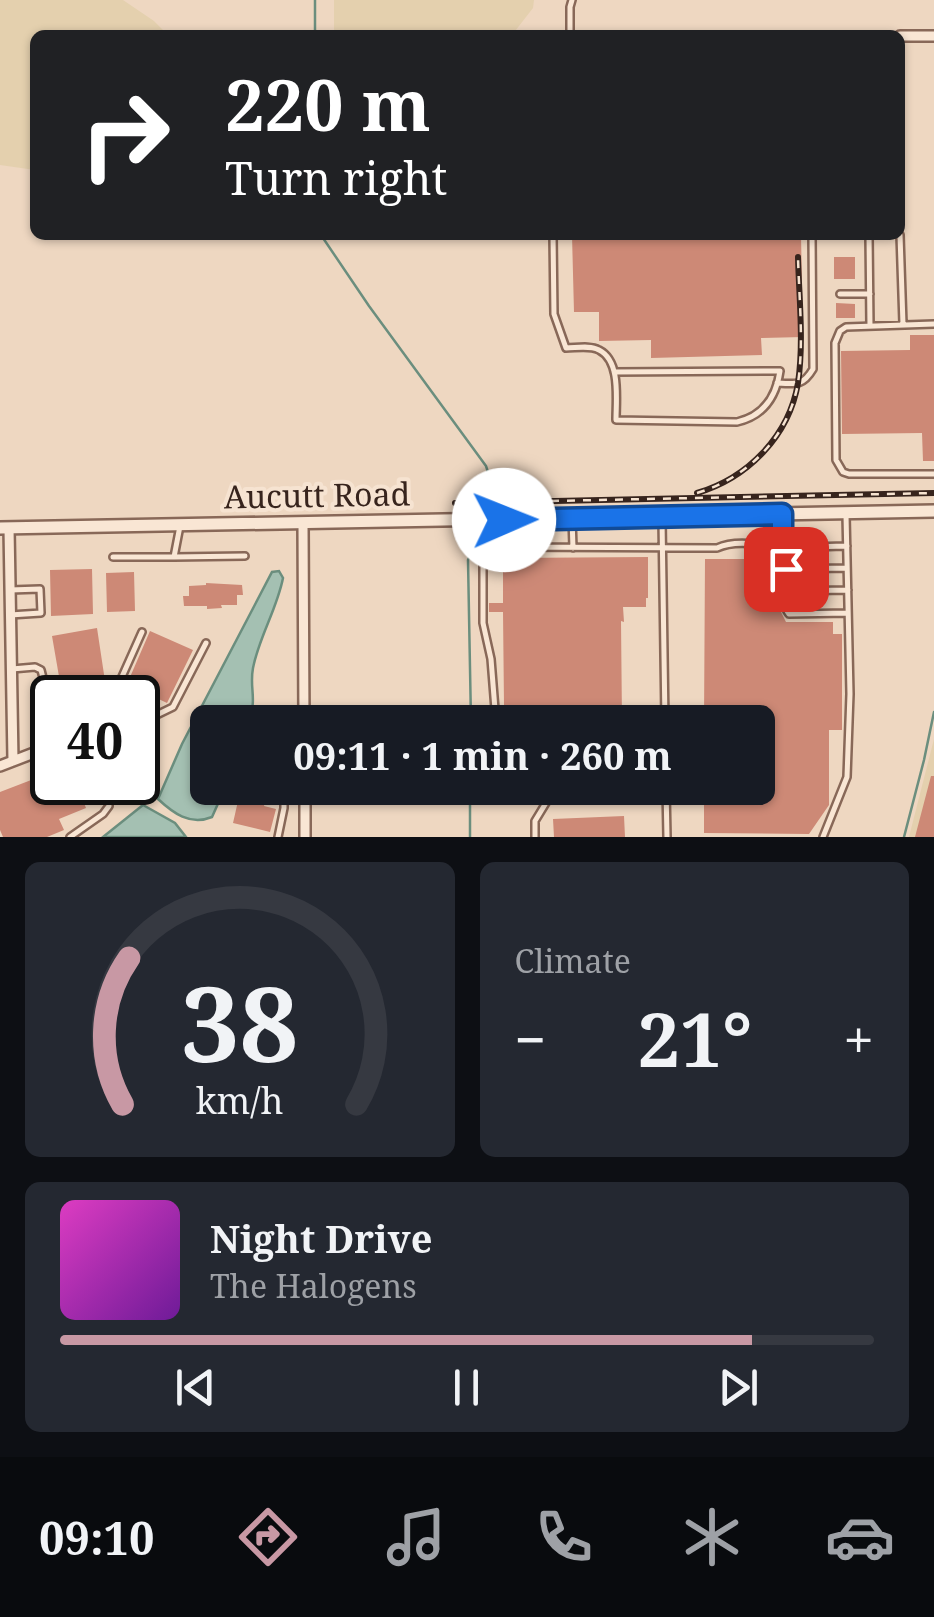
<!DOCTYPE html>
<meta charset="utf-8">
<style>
body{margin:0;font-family:"Noto Serif",serif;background:#242831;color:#f1f3f6;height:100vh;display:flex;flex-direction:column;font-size:38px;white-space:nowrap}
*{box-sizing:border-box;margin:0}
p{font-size:32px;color:#9ea1a6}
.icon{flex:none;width:55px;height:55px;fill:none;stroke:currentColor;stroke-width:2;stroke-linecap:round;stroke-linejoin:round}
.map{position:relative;height:837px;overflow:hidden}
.drawer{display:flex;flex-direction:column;gap:25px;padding:25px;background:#0d0f14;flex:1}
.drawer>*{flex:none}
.hud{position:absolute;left:30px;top:30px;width:875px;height:210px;border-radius:15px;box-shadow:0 2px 8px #0004;background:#202124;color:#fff;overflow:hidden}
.speed{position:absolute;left:30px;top:675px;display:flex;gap:20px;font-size:50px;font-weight:700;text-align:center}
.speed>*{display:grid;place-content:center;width:130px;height:130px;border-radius:50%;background:#171b24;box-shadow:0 2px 8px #0004;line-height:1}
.speed .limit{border:5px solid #111;border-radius:15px;background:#fff;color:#111}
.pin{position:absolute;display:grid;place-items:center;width:85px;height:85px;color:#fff;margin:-42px;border-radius:20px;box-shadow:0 5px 15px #0006}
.me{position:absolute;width:110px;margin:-55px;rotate:89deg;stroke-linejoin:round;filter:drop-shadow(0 0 8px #0008)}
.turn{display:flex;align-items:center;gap:35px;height:210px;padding:0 30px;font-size:45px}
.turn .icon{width:130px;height:130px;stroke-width:2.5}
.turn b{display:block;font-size:70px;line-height:85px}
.big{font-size:75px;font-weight:700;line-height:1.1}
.drawer .widget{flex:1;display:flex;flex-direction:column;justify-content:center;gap:15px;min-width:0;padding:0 35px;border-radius:15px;background:#242831}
.drawer .dial{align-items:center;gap:0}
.dial svg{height:260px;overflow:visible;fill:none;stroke:#363941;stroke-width:7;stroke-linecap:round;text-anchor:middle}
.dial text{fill:#f1f3f6;stroke:none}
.song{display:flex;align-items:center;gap:30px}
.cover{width:120px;height:120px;border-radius:15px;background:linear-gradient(135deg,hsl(310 70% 55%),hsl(280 70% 35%))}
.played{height:10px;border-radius:5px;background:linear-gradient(90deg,#c898a4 85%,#363941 85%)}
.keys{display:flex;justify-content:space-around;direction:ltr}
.heat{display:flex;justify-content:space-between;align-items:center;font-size:55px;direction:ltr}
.drawer .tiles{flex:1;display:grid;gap:25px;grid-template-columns:1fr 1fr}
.widget:last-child{grid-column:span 2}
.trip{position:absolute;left:190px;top:705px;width:585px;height:100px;border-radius:15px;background:#171b24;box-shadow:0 2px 8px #0004;font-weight:700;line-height:100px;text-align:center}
.tabs{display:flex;height:160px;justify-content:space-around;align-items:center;background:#090b0e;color:#9ea1a6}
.tabs .icon{width:70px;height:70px}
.tabs .current{color:#c898a4}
.tabs b{font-size:45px;color:#f1f3f6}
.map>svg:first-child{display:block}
.farmland{fill:#e4d0ae}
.water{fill:#a4c0b2;stroke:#6b8e7e;stroke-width:2.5}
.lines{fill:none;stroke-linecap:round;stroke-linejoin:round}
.stream{stroke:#6b8e7e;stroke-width:2.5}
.building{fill:#cd8976}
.service-casing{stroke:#886858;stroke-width:10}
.minor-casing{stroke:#886858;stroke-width:14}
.tertiary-casing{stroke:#886858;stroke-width:16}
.service{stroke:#f9e6d4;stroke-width:5}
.minor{stroke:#f9e6d4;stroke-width:9}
.tertiary{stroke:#f9e6d4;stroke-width:11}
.rail-casing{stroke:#37241d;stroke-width:6}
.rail{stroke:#f6e3d1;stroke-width:2.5;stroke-dasharray:8;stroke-linecap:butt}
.route-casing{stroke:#114b97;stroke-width:25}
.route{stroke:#1a73e8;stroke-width:18}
.labels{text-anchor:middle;stroke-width:8;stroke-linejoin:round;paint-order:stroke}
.street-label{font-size:32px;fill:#37241d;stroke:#f6e3d1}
</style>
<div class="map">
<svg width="934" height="837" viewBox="0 0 934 837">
<rect width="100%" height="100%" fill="#eed7c1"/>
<path class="farmland" d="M0 0H123L154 21 168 35H35V170L0 165Z
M334 0H534L533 8 512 35H334Z
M934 739V837H909Z"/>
<path class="water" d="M279 571 283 578C277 609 259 637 253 668 249 689 258 699 248 722H208V788H225L212 817C190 826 173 813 158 799L182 744 272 572Z
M143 805 175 823 186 837H103Z"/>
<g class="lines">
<path class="stream" d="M315 35V0
M321 235 369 306 486 466 496 497
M497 507V512
M471 722 468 560 472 551 497 536
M470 788V837
M904 837 924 760 934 712"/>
</g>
<path class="building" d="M572 235H801L803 337 761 338 762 355 651 358V340L599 341V312H574Z
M834 257H855V279H834Z
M836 303 855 304V318H836Z
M910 335H934V461H923L922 433 842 434 841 351 910 350Z
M648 557V598H646V607H623L624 622 621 621 622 722H543V715H540V705H504L503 612H489V603H503V558Z
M705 559H775V601L780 594 781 612 786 622H833V634H842V730H829V805L809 834 704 833V788H758V722H704Z
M92 569 93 614 51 616 50 570Z
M134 572 135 611 107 612 106 573Z
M206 583 242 585 243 595H237V605H221L222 608 207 609V606H184L183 596H189V586L206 585Z
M97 628 105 681 61 688 52 636Z
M150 631 193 650 167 703 127 684Z
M52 772V782H89L93 793 82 798 86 808 59 819 64 830 47 837H3L0 830V792Z
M931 776H934V837H915Z
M236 788H268L264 806 276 809 270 832 233 823 238 801 233 799Z
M624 816 625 837H554L553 819Z"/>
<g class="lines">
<defs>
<path id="service" d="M570 35V7L572 0
M553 235 554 314 566 348C576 348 590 345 599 350 621 361 616 399 616 420L737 422C763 416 776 398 780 371L614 372
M869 235 870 326
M900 235 903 324
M840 294H870
M934 324 846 327 840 331 835 343 836 460 843 472 849 474H934
M777 383C796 384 803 386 813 369L812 235
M782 517 783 547 786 553 787 611 789 614 848 613
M572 518 573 548
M504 520 506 547
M662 520 665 722
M113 557H174L180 526
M174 557 245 556
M786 569 847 568
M10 590 40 589 41 613 10 615
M786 591 848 590
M12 669 35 667 41 670 48 698 52 703
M121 698V679L142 632
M496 722 491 659 483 623V565L497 547 717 548C736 539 761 545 781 547 803 548 825 546 847 546
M138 724 173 707 206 643
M552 788V793L560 798 666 797
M666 788 667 837
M70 837 103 814 109 806 107 782
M278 837 284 808V788
M535 837V821L552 793
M823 837 847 777 850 694 846 515"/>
<path id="minor" d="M900 36H934
M303 524 304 722
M9 528 13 761
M0 766 52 746
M305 788V837"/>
<path id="tertiary" d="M0 528 934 511"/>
</defs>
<use href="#service" class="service-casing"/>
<use href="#minor" class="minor-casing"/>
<use href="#tertiary" class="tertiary-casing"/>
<use href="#service" class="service"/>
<use href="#minor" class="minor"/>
<use href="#tertiary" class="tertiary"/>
<defs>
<path id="rail" d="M697 493C748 478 789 436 798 383 804 342 799 298 798 257
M455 503 934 493"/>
</defs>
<use href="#rail" class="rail-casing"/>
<use href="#rail" class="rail"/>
</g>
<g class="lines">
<defs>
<path id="route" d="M504 520 782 514V542L786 553V569"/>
</defs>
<use href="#route" class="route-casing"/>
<use href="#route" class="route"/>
</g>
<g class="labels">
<g class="street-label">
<text transform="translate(317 496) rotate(-1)" y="11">Aucutt Road</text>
</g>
</g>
</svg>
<div class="speed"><div class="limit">40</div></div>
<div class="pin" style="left:786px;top:569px;background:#d93025"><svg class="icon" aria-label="arrive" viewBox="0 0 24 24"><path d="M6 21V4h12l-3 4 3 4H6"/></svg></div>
<svg class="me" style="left:504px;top:520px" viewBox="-20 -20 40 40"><circle r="19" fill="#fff"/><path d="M0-13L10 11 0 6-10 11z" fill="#1a73e8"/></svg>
<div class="trip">09:11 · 1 min · 260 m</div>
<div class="hud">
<div class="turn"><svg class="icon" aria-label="right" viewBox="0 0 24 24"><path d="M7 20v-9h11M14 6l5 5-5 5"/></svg><div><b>220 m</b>Turn right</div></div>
</div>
</div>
<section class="drawer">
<div class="tiles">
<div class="widget dial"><svg viewBox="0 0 100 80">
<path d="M14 69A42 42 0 1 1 86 69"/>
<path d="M14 69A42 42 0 0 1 16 24" stroke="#c898a4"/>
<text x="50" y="56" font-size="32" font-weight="700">38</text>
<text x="50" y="72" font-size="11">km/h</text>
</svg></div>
<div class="widget"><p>Climate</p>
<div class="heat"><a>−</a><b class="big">21°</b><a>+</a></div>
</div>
<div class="widget">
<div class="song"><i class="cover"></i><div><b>Night Drive</b><p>The Halogens</p></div></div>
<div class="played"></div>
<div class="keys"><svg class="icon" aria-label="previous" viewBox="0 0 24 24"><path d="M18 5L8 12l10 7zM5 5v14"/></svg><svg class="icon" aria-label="pause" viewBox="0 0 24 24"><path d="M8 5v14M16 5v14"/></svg><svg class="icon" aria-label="next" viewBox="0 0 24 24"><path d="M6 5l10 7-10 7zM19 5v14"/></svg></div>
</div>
</div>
</section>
<nav class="tabs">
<b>09:10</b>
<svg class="icon current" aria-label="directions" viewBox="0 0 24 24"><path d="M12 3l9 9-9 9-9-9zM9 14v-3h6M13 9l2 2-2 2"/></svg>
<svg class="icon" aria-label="music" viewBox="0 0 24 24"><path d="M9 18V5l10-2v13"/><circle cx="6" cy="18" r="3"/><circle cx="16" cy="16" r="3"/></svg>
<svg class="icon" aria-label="phone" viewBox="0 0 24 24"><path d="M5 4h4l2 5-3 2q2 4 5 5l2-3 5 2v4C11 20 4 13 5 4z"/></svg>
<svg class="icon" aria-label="climate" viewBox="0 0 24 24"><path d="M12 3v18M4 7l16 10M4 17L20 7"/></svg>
<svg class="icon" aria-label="car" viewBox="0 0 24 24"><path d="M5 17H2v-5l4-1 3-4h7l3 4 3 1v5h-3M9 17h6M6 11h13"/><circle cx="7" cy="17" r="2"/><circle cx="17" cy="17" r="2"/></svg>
</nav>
